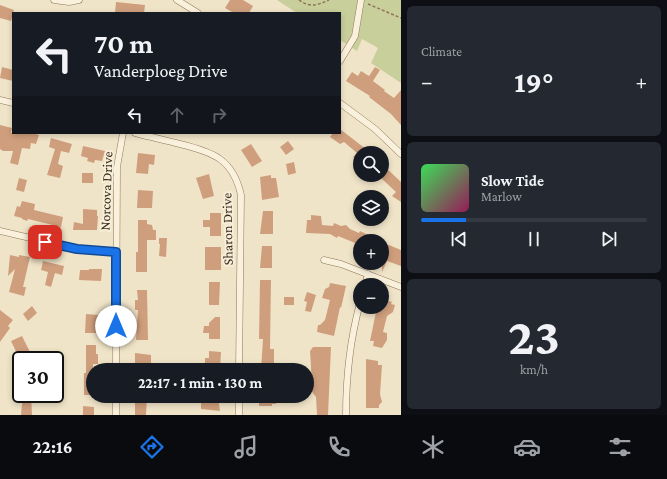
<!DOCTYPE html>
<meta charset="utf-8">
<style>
body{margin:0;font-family:"Crimson Pro",serif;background:#242831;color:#f1f3f6;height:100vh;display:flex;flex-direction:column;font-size:15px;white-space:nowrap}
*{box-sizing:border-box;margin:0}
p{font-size:13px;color:#9ea1a6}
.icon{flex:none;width:22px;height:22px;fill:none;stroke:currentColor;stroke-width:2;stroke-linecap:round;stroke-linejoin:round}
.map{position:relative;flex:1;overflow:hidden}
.side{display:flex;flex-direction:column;gap:6px;padding:6px;background:#0d0f14;width:266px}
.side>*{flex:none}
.guide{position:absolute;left:12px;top:12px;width:329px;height:122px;border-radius:0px;box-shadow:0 2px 6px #0003;background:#171b24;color:#f1f3f6;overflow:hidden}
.controls{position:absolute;left:353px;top:146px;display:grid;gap:8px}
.controls a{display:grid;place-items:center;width:36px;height:36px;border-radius:50%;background:#171b24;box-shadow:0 2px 6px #0003;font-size:20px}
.speed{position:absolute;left:12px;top:351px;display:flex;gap:8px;font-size:20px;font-weight:700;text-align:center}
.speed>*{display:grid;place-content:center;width:52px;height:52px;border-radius:50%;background:#171b24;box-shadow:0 2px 6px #0003;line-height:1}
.speed .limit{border:2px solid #111;border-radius:6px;background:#fff;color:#111}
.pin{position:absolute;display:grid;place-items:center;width:34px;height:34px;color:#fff;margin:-17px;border-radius:8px;box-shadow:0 2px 6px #0006}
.me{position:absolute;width:44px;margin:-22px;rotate:0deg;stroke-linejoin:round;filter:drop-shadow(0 0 3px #0008)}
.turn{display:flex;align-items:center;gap:14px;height:84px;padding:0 16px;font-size:18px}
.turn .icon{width:52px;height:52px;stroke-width:2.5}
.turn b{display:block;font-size:28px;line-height:34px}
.lanes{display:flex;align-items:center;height:38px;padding:0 16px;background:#0003;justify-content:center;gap:20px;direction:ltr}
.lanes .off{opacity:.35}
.big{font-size:30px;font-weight:700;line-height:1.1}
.side .widget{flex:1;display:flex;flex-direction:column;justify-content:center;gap:6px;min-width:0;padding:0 14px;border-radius:6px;background:#242831}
.side .dial{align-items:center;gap:0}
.dial b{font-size:52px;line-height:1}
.song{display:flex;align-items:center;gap:12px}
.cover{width:48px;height:48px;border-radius:6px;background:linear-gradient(135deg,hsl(130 70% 55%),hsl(330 70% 35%))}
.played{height:4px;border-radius:2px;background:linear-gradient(90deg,#1a73e8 20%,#363941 20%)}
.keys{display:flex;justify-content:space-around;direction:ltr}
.heat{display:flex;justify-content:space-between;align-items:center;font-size:22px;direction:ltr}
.trip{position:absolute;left:86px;top:363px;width:228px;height:40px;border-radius:20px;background:#171b24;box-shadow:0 2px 6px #0003;font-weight:700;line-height:40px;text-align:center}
.menu{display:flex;height:64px;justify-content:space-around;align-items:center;background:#090b0e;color:#9ea1a6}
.menu .icon{width:28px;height:28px}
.menu .active{color:#1a73e8}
.menu b{font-size:18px;color:#f1f3f6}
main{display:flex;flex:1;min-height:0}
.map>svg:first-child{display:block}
.green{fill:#c9cf9b}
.building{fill:#cf9f7d}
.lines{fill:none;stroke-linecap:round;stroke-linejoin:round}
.minor-casing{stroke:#8d765c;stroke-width:7}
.path{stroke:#8d765c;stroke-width:1.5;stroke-dasharray:3 2;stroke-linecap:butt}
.minor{stroke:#faf1dc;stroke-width:6}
.route-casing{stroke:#114b97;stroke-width:10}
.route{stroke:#1a73e8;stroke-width:7}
.labels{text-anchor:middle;stroke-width:4;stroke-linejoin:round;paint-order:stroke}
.street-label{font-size:14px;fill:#3d2e20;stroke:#f7eed8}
</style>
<main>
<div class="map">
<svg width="401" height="415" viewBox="0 0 401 415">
<rect width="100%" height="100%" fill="#f0e4c8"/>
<path class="green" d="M277 0H401V83L371 63 378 48 362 39 357 51 340 40V13H297Z"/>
<path class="building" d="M230 0H243L253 6 249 13H234L225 8Z
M116 2 145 5 144 13H115Z
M0 5 14 10 11 21 0 18Z
M2 67 13 70V81L0 78Z
M375 67 380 70 373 81 385 90 384 91 394 98 401 90V125L391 114 369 97 370 96 346 81 352 72 358 76 361 71 369 76Z
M0 125 12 128 11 133H33L39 135 36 144 31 143 30 149 22 148 18 165 10 163 13 151H3L0 149Z
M340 129 371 153H360V164L353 157 357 153 344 142 340 144 330 137 333 133H340Z
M51 138 72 144 69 153 61 151 58 164 63 166 60 178 47 175 55 149 49 147Z
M288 141 294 149 286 155 280 147Z
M251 144 262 161 252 167 241 150Z
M83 146 105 151 102 161 95 160 94 163 87 161 88 158 81 156Z
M138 153 155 155 154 165 149 164 148 174 136 173Z
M294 162 296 173 288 175 286 164Z
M382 164 401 182V202L392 196 396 192 382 179Z
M82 173H93V183H82Z
M209 174 214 196 203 199 196 178Z
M271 175V178H276L279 197 262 200 260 177Z
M19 178 27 180 24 192 16 190Z
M138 190 153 191 152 208H137Z
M22 201 35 204 34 210 63 217 61 227 28 219 27 221 22 219V218L14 216 17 206 20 207Z
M83 209 97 210V216H98L97 230H73L74 222 83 224Z
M263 211H273V234H260Z
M210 213H221V236H210V227H203V220H210Z
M311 215 321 216 322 225 333 226 334 223 341 226 346 225 350 229 359 233 360 231 381 241H360V252L353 249 355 243 338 236 337 238 330 234 306 233 307 220H311Z
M138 220H147V224L152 225 153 230H156V240H147V272H136V252H138Z
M159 238H167L166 257 159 256 160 244H159Z
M389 245 401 250V266L387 261 382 272V251L384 247Z
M262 246H272V268H260Z
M205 247H221V270H205Z
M10 255 19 257V255L30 257 23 287H26L24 296 9 292 15 269 8 276Z
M43 261 64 266 62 275 55 273 51 287 45 285 48 272 41 270Z
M89 269H102L101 281 79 280 80 270H89Z
M260 280H271L270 349H274V363H280V370H261L263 339H259Z
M209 282H220L219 305H209Z
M330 283 346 286 341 308 340 307 334 336 317 332 318 325H320L325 320 330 300 322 298 325 289 329 287Z
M137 290H147L148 340H136L138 310H135V300H138Z
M307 292 316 295 311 312 305 311 307 302 304 301Z
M284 297H294V305H284Z
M382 299 392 302 391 304 395 305 393 312 387 316 383 332 387 333V340L382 348 373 346 374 341H370L376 312 378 313 379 307H382Z
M32 306 37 313 28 321 23 314Z
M0 310 13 320 8 326 10 328 0 342Z
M86 314 98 315 96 333H85Z
M215 317H220V339H209V333H203L204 326H209V323Z
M22 336 31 354 29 355 32 360H20L11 341Z
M86 345H96V354H98V364H93V395H84V373H86Z
M313 347H331L328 415H317L316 397 310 389V383H312L310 351Z
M209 351 221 352 220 370H209V366H205V358H209Z
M135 353 151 355V365H147V370H137V364H135Z
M366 359 378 361V365H382L380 394 382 402 379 405V408H366Z
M23 394H31L32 415H21Z
M135 396H147L146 415H135Z
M201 396H218L220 411 201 409Z
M259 396H276V404H272V406H259Z
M83 406 94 407V415H83Z"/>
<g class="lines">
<defs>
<path id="minor" d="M54 0 69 2 79 0
M177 0 198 13
M340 61 355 36 361 0
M0 100 13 103
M340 103 375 129 401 154
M135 133C150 137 165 140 180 144 213 152 233 159 241 195L239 370
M0 231 77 249 117 252
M324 260 341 264 401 287
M365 285 368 274
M116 370 117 167 123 133
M116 415V396
M239 415V396
M346 415C346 376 350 340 360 303"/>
</defs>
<use href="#minor" class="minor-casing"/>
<path class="path" d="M299 0C310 8 318 5 329 0
M368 4 401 18"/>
<use href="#minor" class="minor"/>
</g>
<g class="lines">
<defs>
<path id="route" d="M45 242 77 249 116 252V326"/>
</defs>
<use href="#route" class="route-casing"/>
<use href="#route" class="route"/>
</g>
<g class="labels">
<g class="street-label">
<text transform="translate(106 191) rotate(-88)" y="5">Norcova Drive</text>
<text transform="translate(227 229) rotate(-91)" y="5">Sharon Drive</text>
</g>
</g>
</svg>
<div class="controls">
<a><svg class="icon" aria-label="search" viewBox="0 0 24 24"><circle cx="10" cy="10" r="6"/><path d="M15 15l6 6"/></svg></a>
<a><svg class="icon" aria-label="layers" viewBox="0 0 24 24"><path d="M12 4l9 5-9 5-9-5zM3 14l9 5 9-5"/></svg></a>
<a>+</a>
<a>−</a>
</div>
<div class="speed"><div class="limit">30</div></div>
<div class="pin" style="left:45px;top:242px;background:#d93025"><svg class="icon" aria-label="arrive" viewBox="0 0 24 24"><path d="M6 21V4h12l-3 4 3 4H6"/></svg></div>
<svg class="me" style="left:116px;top:326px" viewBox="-20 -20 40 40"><circle r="19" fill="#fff"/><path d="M0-13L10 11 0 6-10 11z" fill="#1a73e8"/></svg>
<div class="trip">22:17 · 1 min · 130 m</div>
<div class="guide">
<div class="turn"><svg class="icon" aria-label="left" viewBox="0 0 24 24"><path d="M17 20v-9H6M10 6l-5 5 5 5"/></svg><div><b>70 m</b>Vanderploeg Drive</div></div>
<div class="lanes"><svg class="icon" aria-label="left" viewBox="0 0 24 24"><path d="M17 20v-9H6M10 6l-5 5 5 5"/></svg><svg class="icon off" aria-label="ahead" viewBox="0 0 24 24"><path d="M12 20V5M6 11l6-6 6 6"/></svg><svg class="icon off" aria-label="right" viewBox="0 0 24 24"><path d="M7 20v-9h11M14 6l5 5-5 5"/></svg></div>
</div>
</div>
<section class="side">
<div class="widget"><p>Climate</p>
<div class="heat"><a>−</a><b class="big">19°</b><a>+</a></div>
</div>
<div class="widget">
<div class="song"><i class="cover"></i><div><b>Slow Tide</b><p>Marlow</p></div></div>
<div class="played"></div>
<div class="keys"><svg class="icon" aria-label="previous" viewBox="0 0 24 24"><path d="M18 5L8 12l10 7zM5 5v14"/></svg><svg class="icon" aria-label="pause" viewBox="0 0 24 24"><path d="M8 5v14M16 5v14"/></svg><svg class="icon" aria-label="next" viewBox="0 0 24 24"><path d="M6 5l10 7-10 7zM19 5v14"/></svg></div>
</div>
<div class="widget dial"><b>23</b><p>km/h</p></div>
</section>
</main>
<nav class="menu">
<b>22:16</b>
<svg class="icon active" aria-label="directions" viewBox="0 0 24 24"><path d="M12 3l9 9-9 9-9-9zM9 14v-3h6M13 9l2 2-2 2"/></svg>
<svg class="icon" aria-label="music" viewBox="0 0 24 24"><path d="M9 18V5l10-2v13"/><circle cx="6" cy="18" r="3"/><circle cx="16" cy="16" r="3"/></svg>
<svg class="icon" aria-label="phone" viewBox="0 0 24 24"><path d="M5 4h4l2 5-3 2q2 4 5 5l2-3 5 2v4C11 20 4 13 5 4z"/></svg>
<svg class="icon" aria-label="climate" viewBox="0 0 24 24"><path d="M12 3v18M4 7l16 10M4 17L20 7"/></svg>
<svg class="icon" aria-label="car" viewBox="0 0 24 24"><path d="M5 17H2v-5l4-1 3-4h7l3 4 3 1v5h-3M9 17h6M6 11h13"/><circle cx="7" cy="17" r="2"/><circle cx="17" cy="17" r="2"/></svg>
<svg class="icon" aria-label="filters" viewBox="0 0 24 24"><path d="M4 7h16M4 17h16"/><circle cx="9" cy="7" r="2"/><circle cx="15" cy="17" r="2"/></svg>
</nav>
